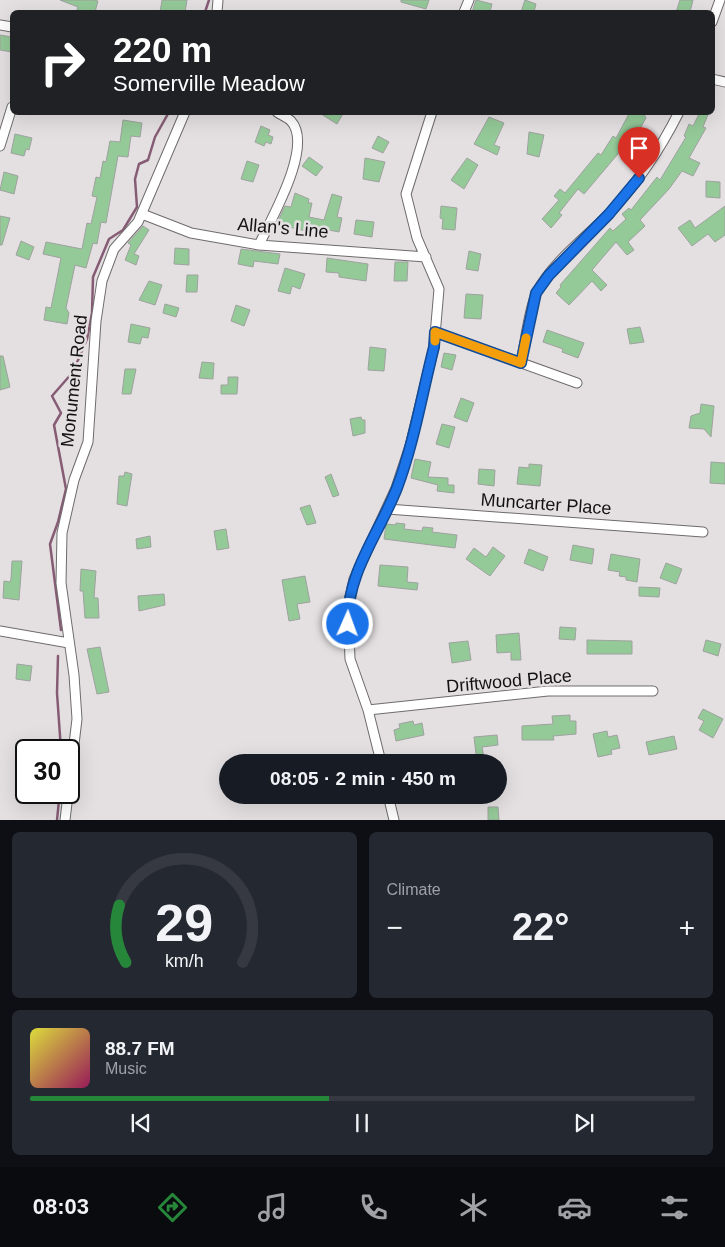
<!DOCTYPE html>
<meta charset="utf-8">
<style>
body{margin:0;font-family:Arial,sans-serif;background:#242831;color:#f1f3f6;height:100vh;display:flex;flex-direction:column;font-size:19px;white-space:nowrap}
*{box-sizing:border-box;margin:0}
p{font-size:16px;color:#9ea1a6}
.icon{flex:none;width:28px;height:28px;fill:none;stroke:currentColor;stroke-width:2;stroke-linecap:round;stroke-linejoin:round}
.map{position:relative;height:820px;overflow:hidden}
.details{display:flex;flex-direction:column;gap:12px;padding:12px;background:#0d0f14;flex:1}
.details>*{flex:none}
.guide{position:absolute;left:10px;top:10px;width:705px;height:105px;border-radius:8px;box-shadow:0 5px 20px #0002;background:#202124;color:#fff;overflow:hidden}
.speed{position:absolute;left:15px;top:739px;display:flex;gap:10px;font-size:25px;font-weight:700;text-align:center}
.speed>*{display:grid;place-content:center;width:65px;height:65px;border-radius:50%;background:#171b24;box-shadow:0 5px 20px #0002;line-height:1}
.speed .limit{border:2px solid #111;border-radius:8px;background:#fff;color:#111}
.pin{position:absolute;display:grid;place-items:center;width:42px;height:42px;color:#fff;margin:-51px -21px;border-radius:50% 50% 50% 0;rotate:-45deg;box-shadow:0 0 5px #0007}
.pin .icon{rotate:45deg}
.me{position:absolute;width:55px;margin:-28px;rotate:2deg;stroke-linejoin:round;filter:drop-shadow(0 0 4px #0008)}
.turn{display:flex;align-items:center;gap:18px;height:105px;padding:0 20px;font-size:22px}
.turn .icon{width:65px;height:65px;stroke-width:2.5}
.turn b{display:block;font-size:35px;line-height:42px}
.big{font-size:38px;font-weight:700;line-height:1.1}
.details .widget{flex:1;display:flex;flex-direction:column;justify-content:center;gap:8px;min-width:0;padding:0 18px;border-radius:8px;background:#242831}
.details .dial{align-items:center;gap:0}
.dial svg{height:130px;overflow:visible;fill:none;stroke:#363941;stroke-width:7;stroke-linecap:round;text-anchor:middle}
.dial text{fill:#f1f3f6;stroke:none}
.song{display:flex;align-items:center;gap:15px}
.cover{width:60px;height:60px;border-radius:8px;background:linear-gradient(135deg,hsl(60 70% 55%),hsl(330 70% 35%))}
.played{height:5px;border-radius:2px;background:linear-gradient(90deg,#26873a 45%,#363941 45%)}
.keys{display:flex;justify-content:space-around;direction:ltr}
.heat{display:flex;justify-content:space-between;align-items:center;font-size:28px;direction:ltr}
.details .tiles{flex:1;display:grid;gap:12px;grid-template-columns:1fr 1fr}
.widget:last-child{grid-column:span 2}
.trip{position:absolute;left:219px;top:754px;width:288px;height:50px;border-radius:25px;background:#171b24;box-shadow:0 5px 20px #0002;font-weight:700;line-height:50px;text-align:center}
.tab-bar{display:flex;height:80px;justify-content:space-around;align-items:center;background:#090b0e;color:#9ea1a6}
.tab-bar .icon{width:35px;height:35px}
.tab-bar .current{color:#26873a}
.tab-bar b{font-size:22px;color:#f1f3f6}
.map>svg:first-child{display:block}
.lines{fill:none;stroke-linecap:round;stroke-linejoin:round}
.stream{stroke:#865c75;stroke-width:2.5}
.building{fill:#94c998;stroke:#9fa29f}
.street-casing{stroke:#6f6b6d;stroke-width:11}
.street{stroke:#fff;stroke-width:9}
.route-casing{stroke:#114b97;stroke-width:12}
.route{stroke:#1a73e8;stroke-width:9}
.slow{stroke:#f59e0b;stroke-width:9}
.labels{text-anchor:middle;stroke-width:5;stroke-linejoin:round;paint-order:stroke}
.street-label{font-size:18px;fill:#131213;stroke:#e4e0e2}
</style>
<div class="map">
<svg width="725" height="820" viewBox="0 0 725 820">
<rect width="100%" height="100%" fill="#e4e0e2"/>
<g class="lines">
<path class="stream" d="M205 12 209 0
M61 630 50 544 58 522 66 489 54 425 61 413 52 396 73 372 87 339 92 313 93 277 109 239 123 230 137 207 135 179 139 164 148 160 155 137 169 112
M58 656 57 693 61 750
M57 820 59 800 62 792"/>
</g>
<path class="building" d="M60 0H94L98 1 95 12H76L78 7Z
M162 0H187L185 12H160Z
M401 0H429L426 9 401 2Z
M476 0 492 4 490 12H472Z
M525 0 536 4 534 12H521Z
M680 0H693L690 12H676Z
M0 35 12 37V52L0 50Z
M318 112H344L337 124Z
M630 112H643L646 118 632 143 628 142 584 194 578 189 559 213 562 215 551 228 542 219 559 200 554 196 560 189 565 193 598 153 601 155 613 136 616 138Z
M700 112H709L703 127 706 128 689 158 700 163 693 176 682 171 669 189 640 220 645 226 628 242 634 250 627 255 616 242 592 270 607 285 601 291 592 281 569 305 556 293 561 287 560 285 610 228 613 231 626 219 622 214 629 208 631 210 657 177 660 180 686 137 684 136 689 124 693 126Z
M489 117 504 123 494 145 500 147 497 155 474 144Z
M123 120 142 123 140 137 131 136 128 157 118 156 106 223 101 222 97 244 93 243 86 268 75 265 66 308 69 313 67 324 44 320 46 307 51 308 61 258 43 254 46 242 82 249 87 223 91 224 97 197 92 196 96 177 100 178 103 161 106 162 110 141 120 142Z
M261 126 270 130 268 135 273 137 271 144 266 142 264 146 255 142Z
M529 132 544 135 539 157 527 154Z
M15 134 32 138 29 150 26 149 24 156 11 153Z
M378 136 389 142 383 153 372 148Z
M309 157 323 167 316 176 302 166Z
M365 158 385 162 379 182 363 179Z
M467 158 478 165 464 189 451 180Z
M247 161 259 165 253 182 241 179Z
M4 172 18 176 14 194 0 190Z
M706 181 720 182V198L706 197Z
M295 193 309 199 308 203H312L309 217 324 220 332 194 342 197 337 217 342 218 339 232 313 227 312 229 307 227 306 231 280 225 279 219 285 206 291 207Z
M441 206 457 208 455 230 442 229 443 219 440 218Z
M725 206V235L715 242 708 234 692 246 678 228 690 220 695 228Z
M0 216 10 218 2 245H0Z
M356 220 374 222 372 237 354 234Z
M143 226 149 230 134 254 139 256 136 265 125 260 131 245 128 243Z
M21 241 34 247 29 260 16 255Z
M175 248 189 249V265L174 264Z
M241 249 280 254 278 264 254 261 253 267 238 264Z
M469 251 481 254 478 271 466 269Z
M327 258 368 264 366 281 339 277V273L326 272Z
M395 262H408L407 281H394Z
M285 268 305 274 300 289 292 286 290 294 278 291Z
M187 275H198L197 292H186Z
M149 281 162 285 155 305 139 300Z
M466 294 483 295 481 319 464 318Z
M165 304 179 308 176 317 163 313Z
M236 305 250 310 244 326 231 321Z
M131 324 150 328 148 338 142 337 140 344 128 342Z
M640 327 644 342 630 344 627 329Z
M547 330 584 343 578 358 562 352 563 349 543 342Z
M370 347 386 349 384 371 368 370Z
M444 353 456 355 452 370 441 367Z
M0 356H3L10 387 0 390Z
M202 362 214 363 213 379 199 378Z
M125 369H136L131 394H122Z
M228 377H238L237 394H221V385H228Z
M461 398 474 403 467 422 454 417Z
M701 404 714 406 711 437 704 429 689 428 691 416 700 413Z
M361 417 362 420H365V433L353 436 350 419Z
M442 424 455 427 449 448 436 444Z
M415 459 431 462 428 477 448 478V485H454V493L437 491 438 485 411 478Z
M711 462 725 463V484L710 483Z
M529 464 542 465 540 486 517 484 519 467 529 468Z
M479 469 495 470 494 486 478 484Z
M125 472 132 474 127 506 117 504 119 476H124Z
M331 474 339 495 333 497 325 477Z
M310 505 316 523 307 525 300 508Z
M396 523 405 524 404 529 422 531 423 527 433 528 432 532 457 535 455 548 384 539 386 524 396 525Z
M226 529 229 548 217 550 214 531Z
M150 536 151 547 137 549 136 539Z
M573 545 594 549 592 564 570 560Z
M493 547 505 556 490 576 466 559 474 548 486 557Z
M529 549 548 557 543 571 524 563Z
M611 554 640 559 637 582 626 580V577L619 576 620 572 608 570Z
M12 561H22L19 600 3 598 4 581 10 582 11 579Z
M666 563 682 569 676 584 660 578Z
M380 565 408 567 407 582 418 583 417 590 378 586Z
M81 569 96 571 94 598H98L99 618H85L83 591H80Z
M305 576 310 602 297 604 300 619 289 621 282 580Z
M639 587 660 588 659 597 639 596Z
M164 594 165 605 139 611 138 596Z
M560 627 576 628 575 640 559 639Z
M519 633 521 660H511V652L497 653 496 635Z
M587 640 632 641V654H587Z
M706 640 721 644 718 656 703 651Z
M468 641 471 660 452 663 449 643Z
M100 647 109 692 97 694 87 649Z
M17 664 32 666 30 681 16 679Z
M703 709 723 719 713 738 699 730 704 721 698 718Z
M570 715V721H576V734L553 736 554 740H522V726L553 724 552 716Z
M413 721 414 725 422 723 424 735 396 741 394 730 400 728 399 724Z
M607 731 608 737 617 735 620 748 611 750 612 754 598 757 593 734Z
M497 735 498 745 482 747 485 762H477L474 737Z
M674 736 677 749 649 755 646 742Z
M488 807H498L499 820H488Z"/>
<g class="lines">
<defs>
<path id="street" d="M217 12 218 0
M464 12 469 0
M712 22 720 0
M0 25 12 27
M712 79 725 82
M0 146 12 107
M142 214 191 233 259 245 426 257
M259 245C271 219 314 146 291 121 287 117 281 115 277 112
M435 332 577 383
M521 363C525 344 529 308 537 292 551 264 585 238 607 216 636 185 660 150 679 112
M387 509 703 532
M0 631 69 643
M368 710 548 691H653
M381 762 368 710 350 659 348 607 354 579 396 488 410 446 434 347 439 289 417 238 406 194 432 112
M388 795 394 820
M65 820 77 719 74 675 61 583 62 533 74 480 88 442 96 321 102 281 114 249 138 222 185 112"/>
</defs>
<use href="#street" class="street-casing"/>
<use href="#street" class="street"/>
</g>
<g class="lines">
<defs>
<path id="route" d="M348 624C346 574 379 534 397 488 414 443 422 394 434 347L435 332 521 363 536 293 549 275 609 214 639 178"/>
</defs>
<use href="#route" class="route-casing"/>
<use href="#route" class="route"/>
<path class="slow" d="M435 341V332L521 363 526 338"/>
</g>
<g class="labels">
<g class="street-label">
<text transform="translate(283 228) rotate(5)" y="6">Allan's Line</text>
<text transform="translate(74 381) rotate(-84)" y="6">Monument Road</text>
<text transform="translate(546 504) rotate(4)" y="6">Muncarter Place</text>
<text transform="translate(509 681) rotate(-5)" y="6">Driftwood Place</text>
</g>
</g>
</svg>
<div class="speed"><div class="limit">30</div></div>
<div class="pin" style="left:639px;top:178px;background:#d93025"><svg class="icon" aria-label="arrive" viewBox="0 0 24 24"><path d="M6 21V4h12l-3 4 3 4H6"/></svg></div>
<svg class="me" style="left:348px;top:624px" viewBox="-20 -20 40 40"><circle r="17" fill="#1a73e8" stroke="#fff" stroke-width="3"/><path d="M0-11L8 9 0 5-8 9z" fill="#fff"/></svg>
<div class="trip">08:05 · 2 min · 450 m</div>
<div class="guide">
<div class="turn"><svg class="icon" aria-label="right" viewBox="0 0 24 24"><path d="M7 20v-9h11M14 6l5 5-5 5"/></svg><div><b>220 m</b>Somerville Meadow</div></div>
</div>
</div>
<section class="details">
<div class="tiles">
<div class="widget dial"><svg viewBox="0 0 100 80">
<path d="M14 69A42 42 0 1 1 86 69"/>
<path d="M14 69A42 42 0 0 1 10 34" stroke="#26873a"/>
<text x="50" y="56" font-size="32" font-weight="700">29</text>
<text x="50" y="72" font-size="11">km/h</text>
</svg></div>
<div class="widget"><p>Climate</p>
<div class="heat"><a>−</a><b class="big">22°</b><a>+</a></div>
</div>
<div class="widget">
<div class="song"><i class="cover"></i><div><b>88.7 FM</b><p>Music</p></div></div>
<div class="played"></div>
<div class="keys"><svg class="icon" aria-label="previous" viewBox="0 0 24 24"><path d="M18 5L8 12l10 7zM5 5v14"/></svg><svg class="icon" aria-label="pause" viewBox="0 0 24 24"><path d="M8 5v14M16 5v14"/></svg><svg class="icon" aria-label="next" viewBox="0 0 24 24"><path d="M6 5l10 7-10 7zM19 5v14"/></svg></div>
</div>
</div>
</section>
<nav class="tab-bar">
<b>08:03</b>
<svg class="icon current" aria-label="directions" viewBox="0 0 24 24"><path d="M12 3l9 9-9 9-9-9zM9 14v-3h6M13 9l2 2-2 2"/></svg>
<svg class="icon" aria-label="music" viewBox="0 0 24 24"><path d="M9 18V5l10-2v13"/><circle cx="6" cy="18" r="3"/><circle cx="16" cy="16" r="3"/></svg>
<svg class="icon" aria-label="phone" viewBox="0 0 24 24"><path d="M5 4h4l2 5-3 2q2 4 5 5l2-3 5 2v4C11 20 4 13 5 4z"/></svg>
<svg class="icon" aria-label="climate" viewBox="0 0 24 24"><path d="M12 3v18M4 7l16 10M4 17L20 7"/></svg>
<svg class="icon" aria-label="car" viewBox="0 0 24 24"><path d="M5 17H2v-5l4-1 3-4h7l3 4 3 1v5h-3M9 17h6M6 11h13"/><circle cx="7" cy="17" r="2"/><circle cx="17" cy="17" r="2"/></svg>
<svg class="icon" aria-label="filters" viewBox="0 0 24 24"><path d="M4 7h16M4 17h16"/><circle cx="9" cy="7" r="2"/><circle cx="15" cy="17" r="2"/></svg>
</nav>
